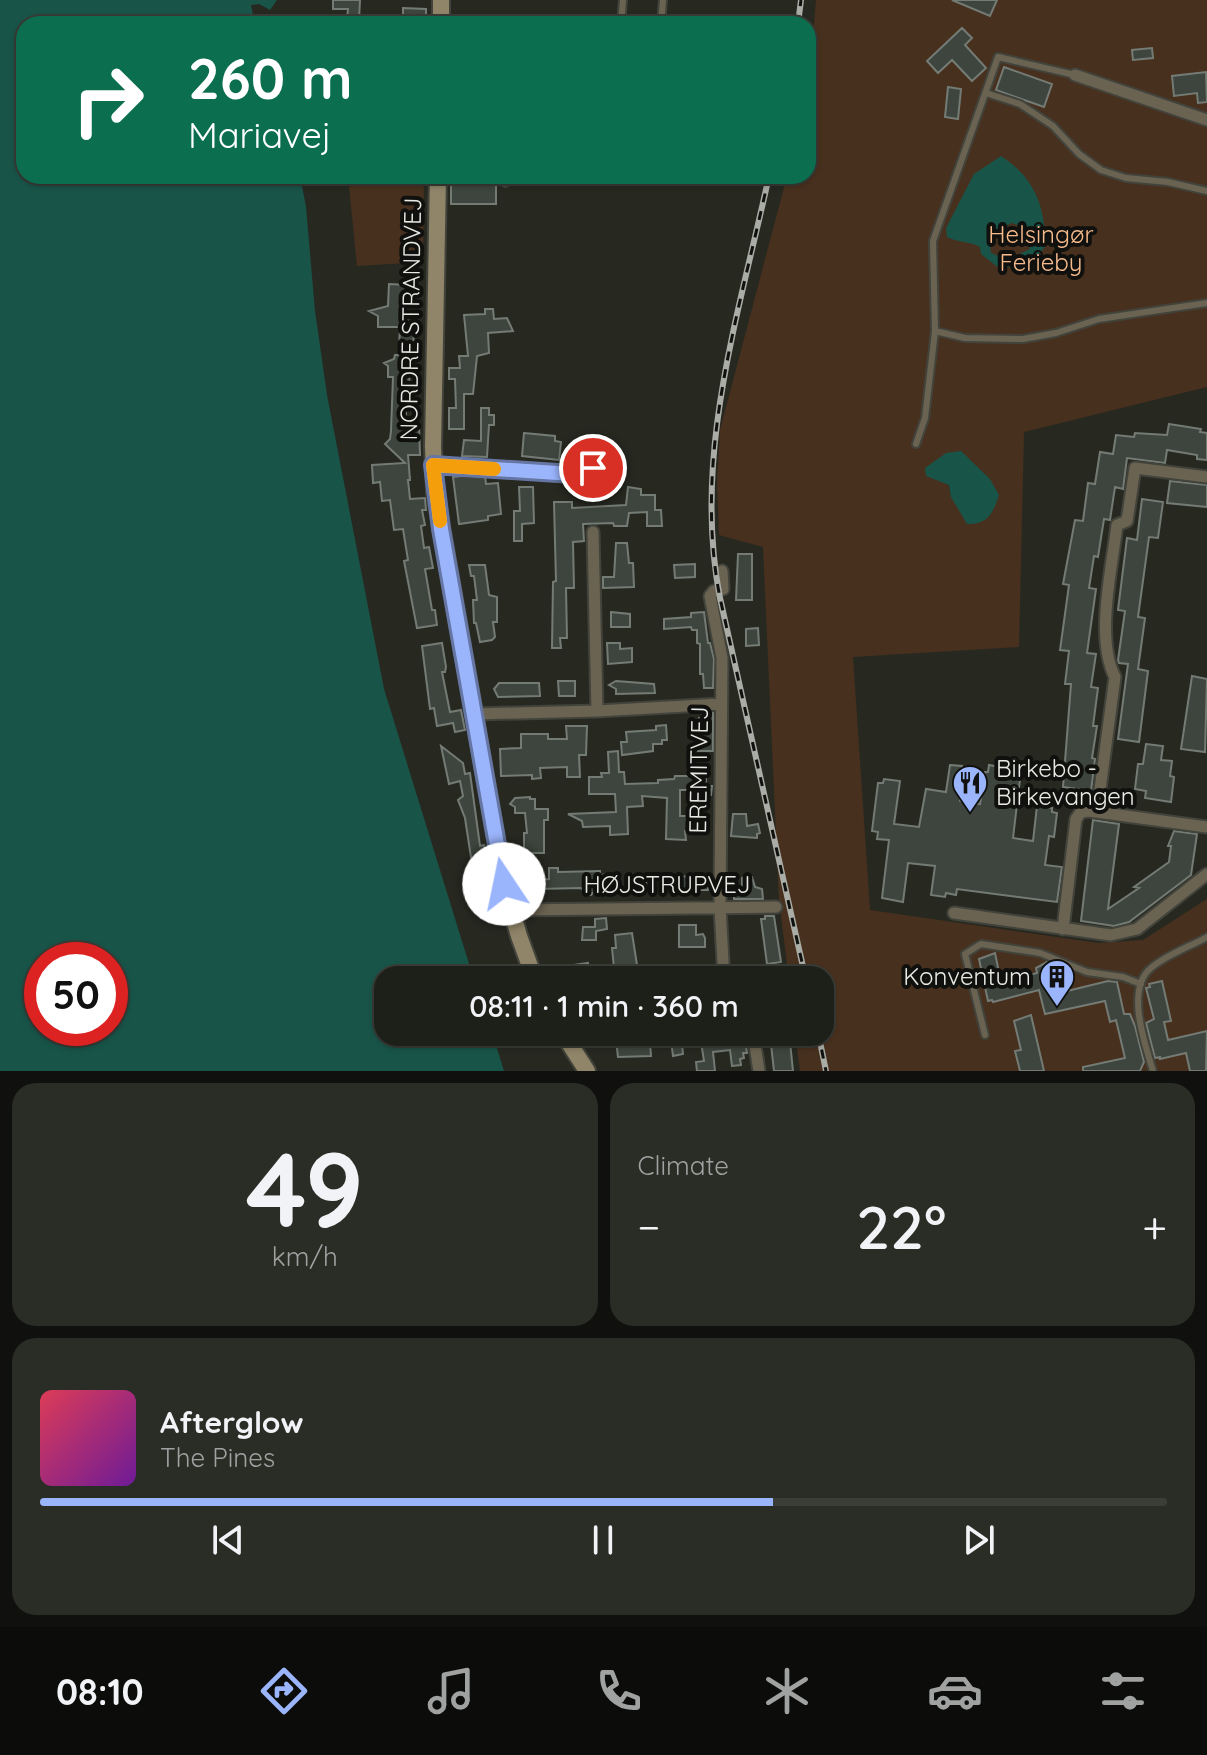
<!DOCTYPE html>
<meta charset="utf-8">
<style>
body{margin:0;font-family:Quicksand,sans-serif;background:#2a2c26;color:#f1f3f6;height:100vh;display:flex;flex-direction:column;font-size:30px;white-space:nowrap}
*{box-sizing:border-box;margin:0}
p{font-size:26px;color:#a0a2a2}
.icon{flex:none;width:44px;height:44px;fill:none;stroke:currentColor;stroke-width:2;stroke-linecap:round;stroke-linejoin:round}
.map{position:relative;height:1071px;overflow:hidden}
.side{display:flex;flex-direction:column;gap:12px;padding:12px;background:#10110e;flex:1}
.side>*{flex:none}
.guide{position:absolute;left:16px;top:16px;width:800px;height:168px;border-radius:24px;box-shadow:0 2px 6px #0004,0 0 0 2px #3b3d38;background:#0b6e4f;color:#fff;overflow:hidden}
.speed{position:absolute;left:24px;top:942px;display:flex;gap:16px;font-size:40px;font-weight:700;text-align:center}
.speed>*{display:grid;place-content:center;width:104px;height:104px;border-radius:50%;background:#1d1f19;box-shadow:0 2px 6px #0004,0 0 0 2px #3b3d38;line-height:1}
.speed .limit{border:12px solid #d22;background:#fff;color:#111}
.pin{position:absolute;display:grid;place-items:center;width:68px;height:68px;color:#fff;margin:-34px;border:4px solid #fff;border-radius:50%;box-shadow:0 2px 8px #0007}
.me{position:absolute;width:88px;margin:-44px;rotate:349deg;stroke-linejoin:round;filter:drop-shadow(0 0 6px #0008)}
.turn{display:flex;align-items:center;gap:28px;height:168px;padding:0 40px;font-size:36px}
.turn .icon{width:104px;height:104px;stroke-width:2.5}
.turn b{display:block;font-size:56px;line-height:68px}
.big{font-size:60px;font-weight:600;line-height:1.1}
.side .tile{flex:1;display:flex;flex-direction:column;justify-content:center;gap:12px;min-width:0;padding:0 28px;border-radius:24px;background:#2a2c26}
.side .dial{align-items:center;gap:0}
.dial b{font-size:104px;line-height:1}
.song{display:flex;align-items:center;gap:24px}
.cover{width:96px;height:96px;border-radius:12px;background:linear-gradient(135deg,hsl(350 70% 55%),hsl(280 70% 35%))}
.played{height:8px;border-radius:4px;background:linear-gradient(90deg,#9bb5fd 65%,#3b3d38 65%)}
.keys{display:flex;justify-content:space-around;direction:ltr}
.heat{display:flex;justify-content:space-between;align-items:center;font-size:44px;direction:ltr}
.side .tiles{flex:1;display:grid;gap:12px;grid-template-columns:1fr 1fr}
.tile:last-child{grid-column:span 2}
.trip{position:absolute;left:374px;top:966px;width:460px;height:80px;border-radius:24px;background:#1d1f19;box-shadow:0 2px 6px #0004,0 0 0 2px #3b3d38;font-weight:600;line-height:80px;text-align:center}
.menu{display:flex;height:128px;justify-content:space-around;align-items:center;background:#0c0c0a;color:#a0a2a2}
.menu .icon{width:56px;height:56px}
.menu .active{color:#9bb5fd}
.menu b{font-size:36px;color:#f1f3f6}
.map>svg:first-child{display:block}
.green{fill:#48301e;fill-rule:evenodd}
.water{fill:#195449;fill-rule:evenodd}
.building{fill:#3e453e;stroke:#737b74;stroke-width:2}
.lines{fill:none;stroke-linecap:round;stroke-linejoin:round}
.lane-casing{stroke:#42443c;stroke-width:10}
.street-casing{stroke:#42443c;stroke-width:15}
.secondary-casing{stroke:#42443c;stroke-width:20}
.lane{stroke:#6b6352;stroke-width:6}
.street{stroke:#6b6352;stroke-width:11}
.secondary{stroke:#908569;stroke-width:16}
.rail-casing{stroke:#aaaca6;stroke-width:6}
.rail{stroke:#10110e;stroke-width:3;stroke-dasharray:9;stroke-linecap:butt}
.route-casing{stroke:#6576a4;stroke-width:20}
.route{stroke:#9bb5fd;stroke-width:14}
.slow{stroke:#f59e0b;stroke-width:14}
.labels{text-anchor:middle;stroke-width:8;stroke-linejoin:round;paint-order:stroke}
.park-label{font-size:24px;fill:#f6ba8b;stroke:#10110e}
.street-label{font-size:24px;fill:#e7e9e4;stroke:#10110e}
.poi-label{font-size:24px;fill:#e7e9e4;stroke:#10110e;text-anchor:start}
</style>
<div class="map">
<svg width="1207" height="1071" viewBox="0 0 1207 1071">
<rect width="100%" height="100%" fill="#272921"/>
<path class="green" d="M816 0H1207V387L1024 432 1019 647 853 657 870 910 1098 943 1143 940 1207 899V1071H800L795 1032H820V980H789L779 900 763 547 719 535 717 482 720 430 787 176H808V95ZM978 468 990 479 951 497 949 486 944 482Z
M348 176H424L423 262 357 266Z"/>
<path class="water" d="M0 0H277L270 10 259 4 251 5 255 24H24V176H300L306 207 315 311 327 395 384 689 474 980H388V1032H492L504 1071H0ZM110 960V1028H42V960Z
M1001 156C1035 178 1046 208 1045 247L1029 265 999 268 981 254 980 247C969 241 959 243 947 237L946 228 974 174ZM1012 223 1026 229 1030 249C1017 256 1006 260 991 253 988 235 996 230 1012 223Z
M961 451 990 479 999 495C993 513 988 525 967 524L951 497 949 485 926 476 925 468 946 453Z"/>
<path class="building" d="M333 0H360L359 20H347L348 9H333Z
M952 0H997L990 16Z
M403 8 426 9V22L409 24 403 22Z
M962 28 972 38 965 45 986 68 972 81 952 60 938 73 927 61Z
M1152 48 1153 58 1133 60 1132 50Z
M1004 67 1052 84 1044 107 996 90Z
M1206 72 1207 102 1198 103 1197 93 1174 96 1172 76Z
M948 87 961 89 958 119 945 117Z
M456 176 475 177V183L496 185V204H451V183H456Z
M389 284 407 285V315L408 331H414L413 349 399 348 400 327H378V316L369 311 388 306Z
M485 309H493L494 319 507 318 513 331 488 333 489 353 477 356 473 394H464V429H449V408H456L455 379H449V368H460L459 356H468L464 315 485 314Z
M395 355H402L410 362 409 389H406V426H419L420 455H408L410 480H408L410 499 425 498 426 510H422L425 525 421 526 424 548 429 547 433 568 425 569 432 610H435L437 625 417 628 404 561 408 560 403 529 394 530 390 500 382 501 380 482 373 483 372 465 405 463 385 444 390 439 391 431 393 377H388V366L384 363 394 359Z
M481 408H489V415H494V425H489L487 457 462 456 464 440 481 441Z
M1169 424 1201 429 1200 432 1207 433V460L1197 459V455L1167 450 1165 463 1127 458 1123 489 1115 487 1110 520 1104 519 1098 557 1094 556 1089 588 1096 589 1087 653 1096 654 1091 687 1098 688 1093 726H1097L1092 758 1095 759 1091 791 1063 787 1071 684H1065L1069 651 1060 650 1069 585 1063 584 1075 520 1083 521 1088 483 1095 484 1100 452 1113 454 1116 435 1134 437 1135 433 1167 435Z
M524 433 555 436V441L561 442 559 460 522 456Z
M469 475 485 476 486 484 498 483 501 514 488 516V520L459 524 453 477Z
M1170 481 1207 485V507L1167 503Z
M519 487H533L534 523 522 524V541H514V511H520Z
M628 487 641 489V495H655V510H661L662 526H647V512L629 513 627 526H614L613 523 583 524 584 541 573 542 574 588H566L567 638H560L561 648H552L553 582 556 581 554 502H572V508L626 505Z
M1142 499 1163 502 1158 538 1149 537 1138 617 1145 618 1138 669 1148 671 1139 742 1118 739 1128 664 1119 663 1118 660 1125 611 1118 610 1127 538 1137 540Z
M616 543H627L629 563H633L634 587 603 588V577H614Z
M738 554H752V600H736Z
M695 564V577L675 578 674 565Z
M469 565H485L489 595 497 597V622H493L495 637 492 640 480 642 476 623H474L473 600H477L474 576H471Z
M611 612 630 614V627H611Z
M704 612 708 643H710L714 659 713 688H704L703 674H700V644L697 643V630H692L691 627 664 629V619L691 617V613Z
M758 628 759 645 746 646V629Z
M442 643 446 667 445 672H442L450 712 461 710 465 730 455 732 453 723 437 726 434 708 430 709 422 646Z
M607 643H620V649L632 648V662L608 664Z
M1192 676 1207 679 1205 752 1181 749Z
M558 681H575V696H559Z
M616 681 654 684 655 693 616 694V689L609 685Z
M499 683H539L540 696 498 697 494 689Z
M713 713V751H698L699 718H702V714Z
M666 725 667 740H662V744H653V751L622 755 621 742H627L626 732 656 730V726Z
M566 726H587L586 755H579L580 777H567V767L540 768 541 778 532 779V775L501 776 500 749 521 748V734H548V739H567Z
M1146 744 1163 746 1161 760 1172 761 1170 776 1174 777 1171 802 1145 798 1146 791 1135 789 1138 764H1143Z
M441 746 463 763 465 774 470 773 480 846 484 845 487 861 472 864 465 818 458 800 463 796 460 781 449 784Z
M618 751 619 772H624L625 784 658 783V780L674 779 675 776H690V767L706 768V786H712L711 795H701V790H680V816H697L698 831H685L686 840 666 839 667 798 642 796 643 806 627 807 628 834 610 835V826L583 827 582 821 568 814 616 812 615 794H589V777H602L601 773H609L608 752Z
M950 765 962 766 961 773H964L960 801 980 804 985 772H988L989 765 1021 771 1013 838 1033 841 1037 806 1052 808V812L1057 813 1054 837 1049 836 1045 865 1062 867 1057 902 957 889 956 895 946 893 945 897 931 895 935 866 908 863 903 902 882 898 889 840 877 839 878 832 872 831 878 783H883L884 779 900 781 894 824 919 827 926 789 946 792Z
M530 797V799H535V809H548V820H544V853H524V833H527L525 813H515V807L510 804 515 798Z
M733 814H746L747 826 758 824 760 833 757 834V838L731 836Z
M1093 820 1119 824 1108 909 1139 888 1134 887 1169 862 1171 846H1168L1174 831 1197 834 1191 875 1129 922 1114 926 1081 921Z
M549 868H558V872L600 871V875L609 874V887L597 888 591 895H587L581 888 537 889V880L549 879Z
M646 874V887H627V875Z
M677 876 709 878 708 890H677Z
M752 877 755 887 762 889 763 899H734V888L742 887V878Z
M765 916H774L781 962 767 964 761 919H765Z
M606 918 607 929 596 931V940H582L583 927H595V919Z
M679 925H696V935L703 934 705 938V947H679Z
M632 933 637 965 614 968 612 948H616L615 935Z
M995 953 1001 982 1037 973 1036 968 1047 962 1052 965 1059 993 1108 981 1117 982 1124 1014H1130L1135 1026 1144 1062 1140 1071H1083V1067L1125 1058 1116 1020 1110 1022 1105 1001 1045 1014 1039 990 993 1002 992 1000 988 1001 979 959Z
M588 963 590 979 568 980 566 966Z
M1162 981 1171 1021 1164 1022 1168 1040 1207 1031 1206 1071H1190L1186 1053 1160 1059V1057L1155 1058 1146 1023 1154 1019 1146 988 1150 987 1149 984Z
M1031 1015 1044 1071H1020L1015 1051 1021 1050 1014 1021Z
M615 1032H636L638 1044 650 1043 651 1056 618 1057Z
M670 1032H705L706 1036 744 1032 747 1053H743L744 1058 740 1059 741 1065 732 1066 730 1050 713 1052 715 1071H697L696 1062 704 1061 701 1042 682 1044 683 1054 673 1056Z
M780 1034V1038L784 1037 785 1043 790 1042 793 1071H774L770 1035Z"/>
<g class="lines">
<defs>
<path id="lane" d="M621 24 623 0
M661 24 663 0
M986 93 1020 104 1053 126 1079 154 1101 170 1126 178 1168 182 1207 191
M505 183 514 176
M935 331 965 338 1023 339 1056 333 1099 319 1207 303
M916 444 925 418 935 331 933 241 998 57 1075 75
M985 1035 965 954 981 944 1040 953 1087 972 1123 977 1141 984
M1153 1071C1145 1044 1125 989 1151 968 1166 955 1189 947 1207 937"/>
<path id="street" d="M1075 75 1207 120
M433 465 586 473 593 468 597 449
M593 532 597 711
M722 571 723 589 714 591 710 596 722 658 720 907 724 980
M473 714 597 711 721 704
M1097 812 1115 677C1095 639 1112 568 1117 525L1127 521 1135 468 1207 477
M510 910 776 907
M954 913 1111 935 1137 929 1207 874
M1063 929 1076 819 1081 812 1089 811 1207 827
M753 1032 759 1071"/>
<path id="secondary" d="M441 24V0
M438 176 433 447 435 492 504 884 519 936 535 980
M562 1032 587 1071"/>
</defs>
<use href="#lane" class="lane-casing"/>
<use href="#street" class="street-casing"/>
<use href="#secondary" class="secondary-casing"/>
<use href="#lane" class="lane"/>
<use href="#street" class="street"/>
<use href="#secondary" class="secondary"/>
<defs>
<path id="rail" d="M798 24 801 0
M769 176C739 314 692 456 720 598L806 980
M818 1032 826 1071"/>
</defs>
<use href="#rail" class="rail-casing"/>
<use href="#rail" class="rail"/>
</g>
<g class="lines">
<defs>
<path id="route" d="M504 884 441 529 433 465 573 474 586 473 593 468"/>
</defs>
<use href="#route" class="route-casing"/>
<use href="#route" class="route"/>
<path class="slow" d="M440 521 433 465 494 469"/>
</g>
<defs>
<symbol id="restaurant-pin" viewBox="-11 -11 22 30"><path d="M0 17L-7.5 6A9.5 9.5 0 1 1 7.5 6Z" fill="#9bb5fd" stroke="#10110e"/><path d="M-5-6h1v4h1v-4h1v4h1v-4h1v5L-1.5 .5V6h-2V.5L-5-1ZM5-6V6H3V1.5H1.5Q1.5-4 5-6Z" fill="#111"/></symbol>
<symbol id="building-pin" viewBox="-11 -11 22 30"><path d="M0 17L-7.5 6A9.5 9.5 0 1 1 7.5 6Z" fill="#9bb5fd" stroke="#10110e"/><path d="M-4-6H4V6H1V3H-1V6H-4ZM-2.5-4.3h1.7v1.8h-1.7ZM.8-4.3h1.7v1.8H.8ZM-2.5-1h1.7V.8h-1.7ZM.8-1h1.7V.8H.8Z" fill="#111"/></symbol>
</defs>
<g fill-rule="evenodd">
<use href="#restaurant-pin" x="950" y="763" width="40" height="54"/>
<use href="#building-pin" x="1037" y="957" width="40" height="54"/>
</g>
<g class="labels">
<g class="park-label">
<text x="1041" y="243">Helsingør<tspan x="1041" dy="28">Ferieby</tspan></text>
</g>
<g class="street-label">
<text transform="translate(411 319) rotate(-89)" y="8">NORDRE STRANDVEJ</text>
<text transform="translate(699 770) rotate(-89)" y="8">EREMITVEJ</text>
<text x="667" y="893">HØJSTRUPVEJ</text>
</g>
<g class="poi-label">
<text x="996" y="777">Birkebo -<tspan x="996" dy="28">Birkevangen</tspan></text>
<text x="1031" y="985" text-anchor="end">Konventum</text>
</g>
</g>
</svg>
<div class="speed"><div class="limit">50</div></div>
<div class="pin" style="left:593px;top:468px;background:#d93025"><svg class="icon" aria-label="arrive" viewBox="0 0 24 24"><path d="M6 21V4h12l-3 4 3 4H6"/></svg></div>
<svg class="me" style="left:504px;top:884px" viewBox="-20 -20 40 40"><circle r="19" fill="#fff"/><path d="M0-13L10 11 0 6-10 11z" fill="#9bb5fd"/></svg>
<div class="trip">08:11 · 1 min · 360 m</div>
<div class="guide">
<div class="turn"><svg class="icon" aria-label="right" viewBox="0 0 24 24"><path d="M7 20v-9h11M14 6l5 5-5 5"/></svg><div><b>260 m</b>Mariavej</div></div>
</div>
</div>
<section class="side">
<div class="tiles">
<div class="tile dial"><b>49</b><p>km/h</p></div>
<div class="tile"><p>Climate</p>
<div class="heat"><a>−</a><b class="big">22°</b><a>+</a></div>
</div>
<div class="tile">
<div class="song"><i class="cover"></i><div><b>Afterglow</b><p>The Pines</p></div></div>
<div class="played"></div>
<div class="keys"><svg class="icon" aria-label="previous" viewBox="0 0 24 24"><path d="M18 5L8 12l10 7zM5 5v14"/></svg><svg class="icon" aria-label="pause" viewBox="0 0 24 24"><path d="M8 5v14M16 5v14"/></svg><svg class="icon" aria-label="next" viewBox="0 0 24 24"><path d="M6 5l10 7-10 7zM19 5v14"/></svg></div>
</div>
</div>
</section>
<nav class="menu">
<b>08:10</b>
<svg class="icon active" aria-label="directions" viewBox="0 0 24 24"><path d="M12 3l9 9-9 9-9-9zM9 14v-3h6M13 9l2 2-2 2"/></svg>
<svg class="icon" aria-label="music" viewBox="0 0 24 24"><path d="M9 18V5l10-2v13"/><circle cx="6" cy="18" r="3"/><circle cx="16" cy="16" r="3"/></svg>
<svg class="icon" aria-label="phone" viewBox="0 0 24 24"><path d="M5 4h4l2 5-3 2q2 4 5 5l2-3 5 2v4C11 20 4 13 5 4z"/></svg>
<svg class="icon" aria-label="climate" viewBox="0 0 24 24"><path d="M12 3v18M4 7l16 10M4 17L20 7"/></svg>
<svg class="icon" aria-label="car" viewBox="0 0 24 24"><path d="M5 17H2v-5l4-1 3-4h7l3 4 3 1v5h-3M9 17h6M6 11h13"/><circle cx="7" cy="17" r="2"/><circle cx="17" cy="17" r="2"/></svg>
<svg class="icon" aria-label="filters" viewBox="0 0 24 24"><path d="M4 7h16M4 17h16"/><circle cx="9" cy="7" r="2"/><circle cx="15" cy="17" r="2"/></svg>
</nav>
